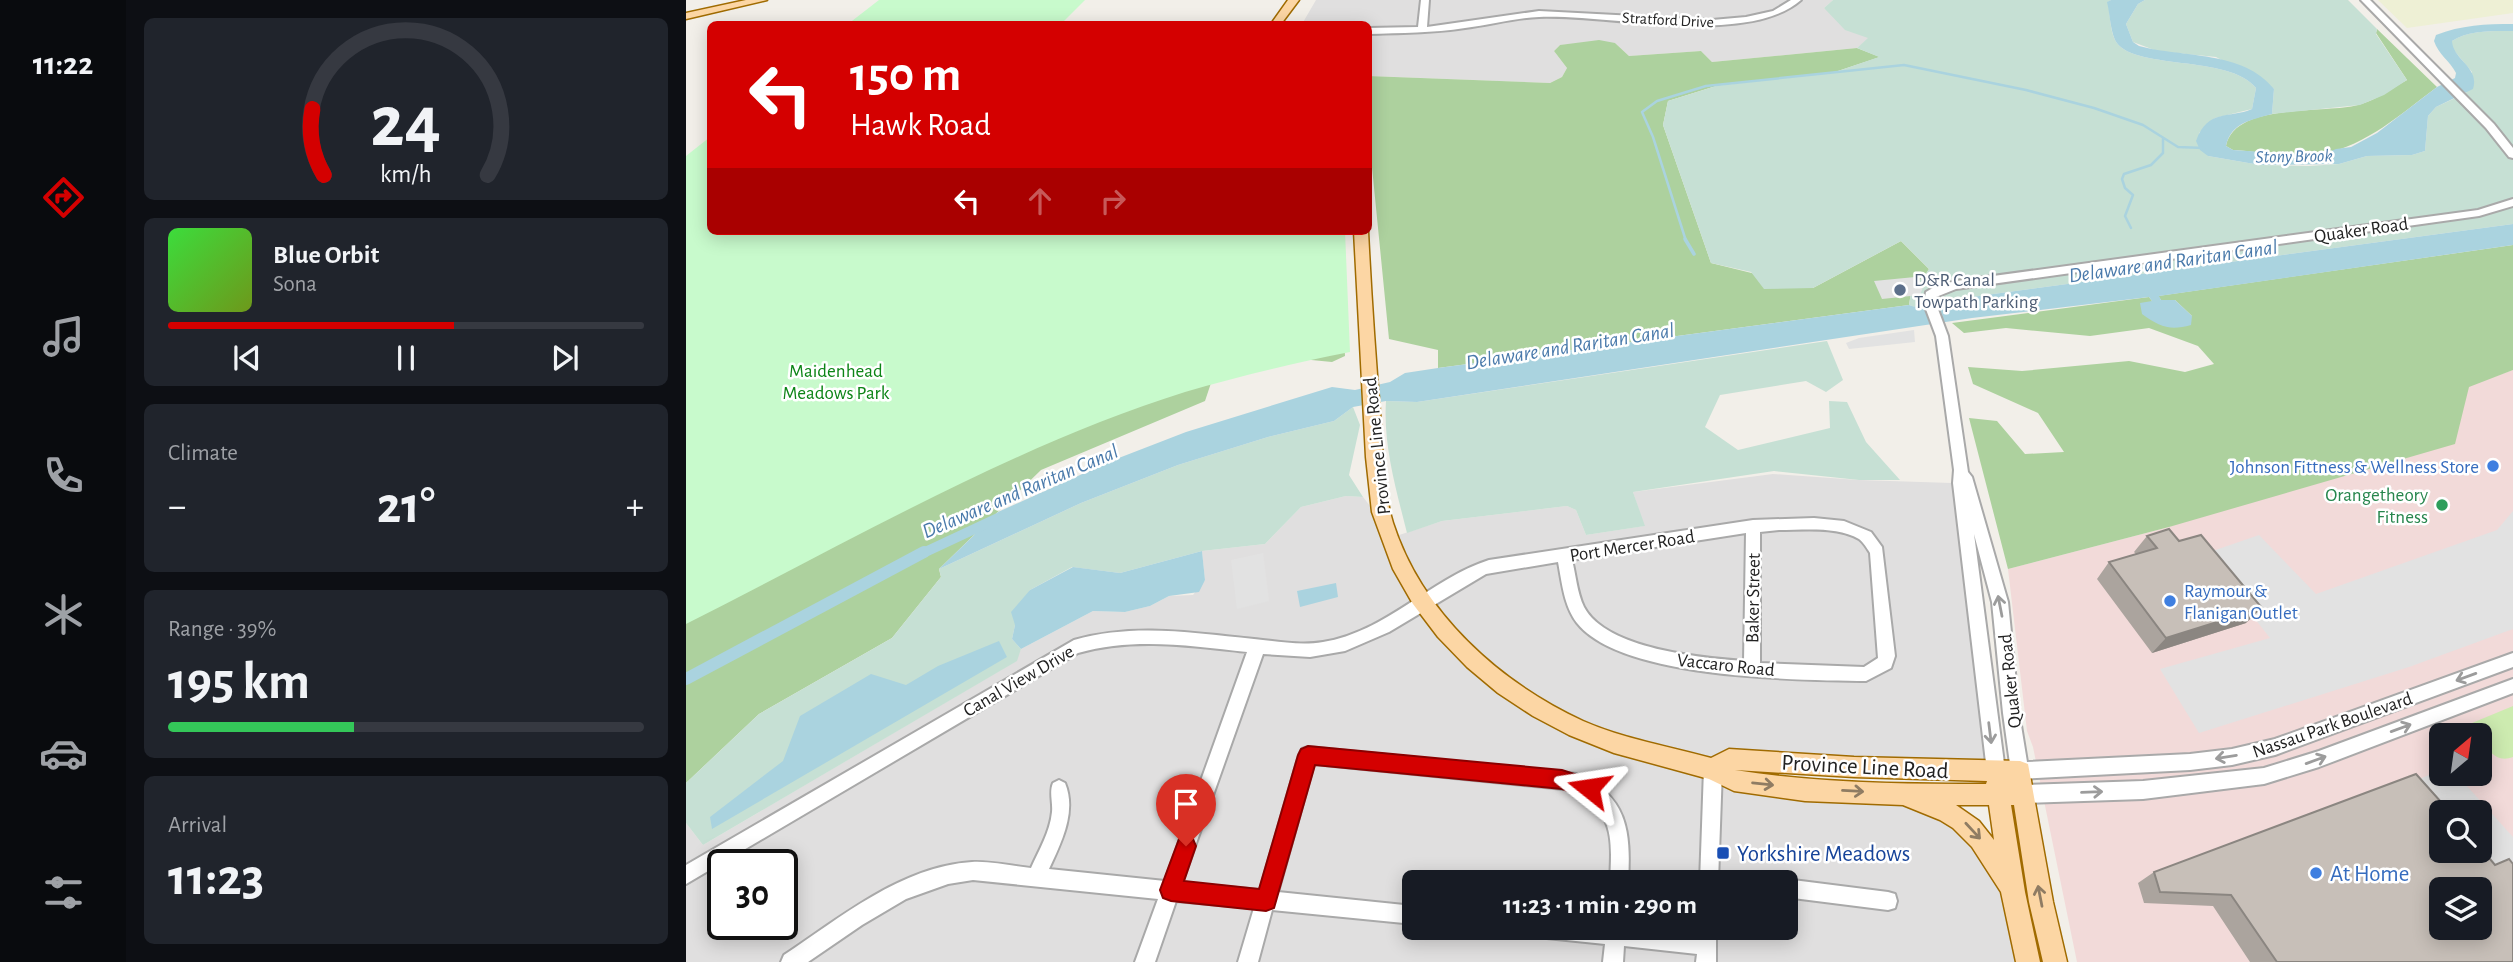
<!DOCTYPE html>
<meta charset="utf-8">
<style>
body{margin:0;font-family:"Alegreya Sans",sans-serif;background:#20242c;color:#f1f3f6;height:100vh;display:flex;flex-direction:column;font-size:26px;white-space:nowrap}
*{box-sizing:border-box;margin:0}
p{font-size:23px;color:#9ea1a6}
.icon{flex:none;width:38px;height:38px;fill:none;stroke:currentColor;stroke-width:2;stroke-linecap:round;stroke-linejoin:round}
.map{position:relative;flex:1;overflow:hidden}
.side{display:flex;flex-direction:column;gap:18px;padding:18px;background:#0d0f14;width:560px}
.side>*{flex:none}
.banner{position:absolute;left:21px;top:21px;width:665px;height:214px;border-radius:10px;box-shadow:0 4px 18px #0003;background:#d40000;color:#fff;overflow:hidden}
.needle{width:46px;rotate:29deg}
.controls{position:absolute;left:1743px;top:723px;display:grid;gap:14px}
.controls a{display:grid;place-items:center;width:63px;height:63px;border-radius:10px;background:#171b24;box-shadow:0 4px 18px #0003;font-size:35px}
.speed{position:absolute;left:21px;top:849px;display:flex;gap:14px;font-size:35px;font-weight:700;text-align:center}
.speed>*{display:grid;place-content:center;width:91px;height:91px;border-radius:50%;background:#171b24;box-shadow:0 4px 18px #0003;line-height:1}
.speed .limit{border:4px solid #111;border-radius:10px;background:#fff;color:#111}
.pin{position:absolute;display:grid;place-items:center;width:60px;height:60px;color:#fff;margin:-72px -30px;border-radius:50% 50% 50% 0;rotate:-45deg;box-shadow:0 0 7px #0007}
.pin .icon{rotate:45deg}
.me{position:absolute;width:77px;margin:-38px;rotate:285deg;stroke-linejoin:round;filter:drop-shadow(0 0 5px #0008)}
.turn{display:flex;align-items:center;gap:24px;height:147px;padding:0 28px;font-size:32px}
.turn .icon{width:91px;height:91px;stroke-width:2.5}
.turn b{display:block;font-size:49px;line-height:60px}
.lanes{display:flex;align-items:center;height:66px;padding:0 28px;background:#0003;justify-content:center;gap:35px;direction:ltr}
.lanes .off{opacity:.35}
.big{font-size:52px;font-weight:700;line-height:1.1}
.side .card{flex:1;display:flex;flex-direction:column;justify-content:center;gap:10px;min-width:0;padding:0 24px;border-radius:10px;background:#20242c}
.side .dial{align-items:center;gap:0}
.dial svg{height:182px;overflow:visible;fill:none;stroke:#363941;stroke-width:7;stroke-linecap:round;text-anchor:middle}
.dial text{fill:#f1f3f6;stroke:none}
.song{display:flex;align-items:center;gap:21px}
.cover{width:84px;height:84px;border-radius:10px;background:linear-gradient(135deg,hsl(120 70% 55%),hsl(80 70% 35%))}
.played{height:7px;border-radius:4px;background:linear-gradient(90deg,#d40000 60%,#363941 60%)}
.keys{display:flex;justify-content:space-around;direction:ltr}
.heat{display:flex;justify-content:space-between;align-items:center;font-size:38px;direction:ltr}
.charge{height:10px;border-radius:5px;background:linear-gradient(90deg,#34c759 39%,#363941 0)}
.trip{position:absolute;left:716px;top:870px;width:396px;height:70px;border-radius:10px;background:#171b24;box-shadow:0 4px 18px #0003;font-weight:700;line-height:70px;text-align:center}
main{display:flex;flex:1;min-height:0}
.tab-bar{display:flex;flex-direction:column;width:126px;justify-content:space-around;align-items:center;background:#090b0e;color:#9ea1a6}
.tab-bar .icon{width:49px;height:49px}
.tab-bar .on{color:#d40000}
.tab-bar b{font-size:32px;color:#f1f3f6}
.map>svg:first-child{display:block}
.residential{fill:#e0dfdf;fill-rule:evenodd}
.commercial{fill:#f2dad9;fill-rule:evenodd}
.farmland{fill:#eef0d5}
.grass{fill:#cdebb0}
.forest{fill:#add19e}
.wetland{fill:#c6e0d4}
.park{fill:#c8facc}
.parking{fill:#e2e2e2}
.water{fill:#aad3df}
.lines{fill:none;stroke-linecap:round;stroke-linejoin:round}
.stream-far1{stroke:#aad3df;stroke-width:2.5}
.stream{stroke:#aad3df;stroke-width:3.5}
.canal-far1{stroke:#aad3df;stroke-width:10}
.canal{stroke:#aad3df;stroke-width:12}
.minor-casing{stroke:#a9a9a9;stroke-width:4}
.major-casing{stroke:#a06b00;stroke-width:3}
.minor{fill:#fff;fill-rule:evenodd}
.major{fill:#fcd6a4;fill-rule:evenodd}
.wall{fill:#aba49e}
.shaded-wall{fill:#8b8681}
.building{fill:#c7bfb8;stroke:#8b8681;stroke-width:2;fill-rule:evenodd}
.oneway{stroke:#9c9c9c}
.oneway2{stroke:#8f7c63}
.route{fill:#d40000;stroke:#8a0000;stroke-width:2}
.service-dot{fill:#5c6f8a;stroke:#fff;stroke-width:2.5}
.shop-dot{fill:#3f7fe0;stroke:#fff;stroke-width:2.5}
.leisure-dot{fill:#2e9e5b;stroke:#fff;stroke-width:2.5}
.transit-dot{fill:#1a4fb4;stroke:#fff;stroke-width:2.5}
.labels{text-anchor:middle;stroke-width:5;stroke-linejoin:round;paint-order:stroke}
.far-street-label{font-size:16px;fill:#222;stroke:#fff}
.far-water-label{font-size:18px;font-style:italic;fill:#4a7aab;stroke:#fff}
.street-label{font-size:19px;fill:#222;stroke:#fff}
.service-label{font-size:19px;fill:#4e5e75;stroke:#fff;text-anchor:start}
.park-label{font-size:19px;fill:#0c8416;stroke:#fff}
.shop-label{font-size:19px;fill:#366cbe;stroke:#fff;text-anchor:end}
.leisure-label{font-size:19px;fill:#27864d;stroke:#fff;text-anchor:end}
.water-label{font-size:21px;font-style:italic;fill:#4a7aab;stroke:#fff}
.near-street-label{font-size:23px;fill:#222;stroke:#fff}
.near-transit-label{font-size:23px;fill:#164399;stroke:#fff;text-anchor:start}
.near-shop-label{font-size:23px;fill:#366cbe;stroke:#fff;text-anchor:start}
</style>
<main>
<nav class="tab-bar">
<b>11:22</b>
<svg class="icon on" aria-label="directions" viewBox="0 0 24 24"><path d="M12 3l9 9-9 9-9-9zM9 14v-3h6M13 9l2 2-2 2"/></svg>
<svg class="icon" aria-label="music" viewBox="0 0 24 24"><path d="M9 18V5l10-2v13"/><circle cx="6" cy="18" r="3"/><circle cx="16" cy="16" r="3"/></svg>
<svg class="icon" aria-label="phone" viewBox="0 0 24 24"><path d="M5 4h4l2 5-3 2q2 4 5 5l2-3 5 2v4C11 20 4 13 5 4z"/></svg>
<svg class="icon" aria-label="climate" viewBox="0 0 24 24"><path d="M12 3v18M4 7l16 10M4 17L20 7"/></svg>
<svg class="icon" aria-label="car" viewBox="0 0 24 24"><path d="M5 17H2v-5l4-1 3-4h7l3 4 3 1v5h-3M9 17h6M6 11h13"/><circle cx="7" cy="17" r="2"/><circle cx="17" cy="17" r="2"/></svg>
<svg class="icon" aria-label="filters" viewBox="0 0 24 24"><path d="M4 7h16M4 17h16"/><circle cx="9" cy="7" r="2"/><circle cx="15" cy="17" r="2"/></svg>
</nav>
<section class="side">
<div class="card dial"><svg viewBox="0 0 100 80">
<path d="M14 69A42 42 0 1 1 86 69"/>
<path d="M14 69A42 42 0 0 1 9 40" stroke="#d40000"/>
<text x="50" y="56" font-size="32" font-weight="700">24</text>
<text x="50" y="72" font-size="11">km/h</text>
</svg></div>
<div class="card">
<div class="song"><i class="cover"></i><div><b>Blue Orbit</b><p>Sona</p></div></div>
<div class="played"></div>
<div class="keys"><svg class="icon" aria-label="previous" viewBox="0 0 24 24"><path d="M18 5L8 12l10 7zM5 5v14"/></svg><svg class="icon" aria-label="pause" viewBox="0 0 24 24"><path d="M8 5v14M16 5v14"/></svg><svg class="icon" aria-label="next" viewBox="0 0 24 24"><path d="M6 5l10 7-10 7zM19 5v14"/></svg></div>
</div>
<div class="card"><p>Climate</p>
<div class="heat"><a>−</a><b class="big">21°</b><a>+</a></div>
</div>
<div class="card"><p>Range · 39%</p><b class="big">195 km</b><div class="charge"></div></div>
<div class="card"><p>Arrival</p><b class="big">11:23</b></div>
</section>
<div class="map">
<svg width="1827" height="962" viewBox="0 0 1827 962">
<rect width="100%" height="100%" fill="#f2efe9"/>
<path class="residential" d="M630 0H1147L1138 8 1183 38 1171 48 1026 62 1015 51 943 56 929 43 874 45 868 51 881 68 876 77 864 83 683 76 682 24H616Z
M1087 474 1173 480 1266 483 1310 771 1027 769 1204 794 1297 842 1342 962H0V823L17 845 330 661 335 649 407 611 439 612 464 606 483 596 507 595 519 580 516 551 579 544 615 507 660 496 677 497 699 525 704 538 756 521 881 506 890 510 900 535 958 526 947 492ZM37 864H96V924H37ZM728 882H1099V928H728Z"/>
<path class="commercial" d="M1827 370V962H1391L1347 747 1341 731 1322 569 1483 527 1782 386ZM1755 735H1794V774H1755ZM1755 812H1794V850H1755ZM1755 889H1794V928H1755Z"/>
<path class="farmland" d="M1692 0H1827V13L1721 28Z"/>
<path class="grass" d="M1827 706V757C1811 763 1804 752 1794 740V735H1789L1785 729 1786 723Z"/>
<path class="forest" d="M1691 29 1751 87C1712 116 1684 143 1635 155 1619 159 1567 151 1547 150L1540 146C1549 102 1638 114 1672 105 1689 101 1706 88 1721 80L1690 33Z
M913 40 929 43 943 56 1015 51 1026 62 1171 48 1194 57 1149 72 1030 86 982 101 977 125 1025 263 1127 288 1215 241 1243 269 1238 277 1226 286 1223 305 752 368V350L703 339 683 137 682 76 864 83 876 77 881 68 868 51 874 45Z
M653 231 659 356 646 362 562 354 528 374 519 401 355 470 253 569 255 577 206 638 73 714 0 783V552Z
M1827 245V370L1783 387 1769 444 1483 527 1322 569 1283 418 1311 421 1339 454 1378 452 1352 413 1287 384 1282 367 1336 371 1443 361 1499 372 1528 364 1512 346 1463 328 1404 336 1320 328 1278 333 1266 323 1463 297 1466 301 1506 316 1489 300H1475L1472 296Z"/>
<path class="wetland" d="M1147 0H1425L1422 2C1424 14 1424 30 1429 40 1444 71 1544 54 1570 88L1566 109 1529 118 1513 133 1522 156 1574 165 1623 166 1653 164 1681 156 1726 155 1739 151 1742 116 1750 107 1780 93 1786 72 1766 48V41C1782 30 1807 31 1827 31V224L1300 295 1263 301 1253 306 1235 309 1223 305 1226 286 1238 277 1243 269 1215 241 1127 288 1078 289 1065 272 1025 263 977 125 982 101 1030 86 1149 72 1193 57 1171 48 1182 38 1159 30 1138 8Z
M1459 0H1662L1691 29 1690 34 1721 80 1698 95 1674 105 1586 114 1588 89 1530 57 1471 51 1447 42 1440 24 1452 4Z
M1141 341 1157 380 1140 392 1120 381 1034 395 1019 427 1052 450 1144 428 1143 401 1161 402 1180 442 1214 480H1173L1088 471 947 492 959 526 900 535 890 510 881 506 756 521 721 533C710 489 697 445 700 401L731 402Z
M667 407 674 425 663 475 677 497 660 496 615 507 579 544 516 551 434 573 386 567 344 590 329 625 326 639 335 649 331 661 17 845 0 823V783L73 714 206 638 255 577 253 569 395 503 492 465 582 437 648 421Z"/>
<path class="park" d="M193 0H399L375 24H162Z
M24 137V231H659L664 352C608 363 554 376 499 392 327 446 161 543 0 624V156Z"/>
<path class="parking" d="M1229 277 1238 285 1234 295 1196 299 1188 281Z
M1228 330 1229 342 1163 349 1160 343 1173 338Z
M1827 511V629L1723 667 1513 733 1474 669 1584 638 1518 554 1573 535 1630 594 1811 530Z
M577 553 583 601 551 609 545 560Z
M1755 770V774H1770L1827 837V906L1794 850V812H1755L1726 782Z"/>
<path class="water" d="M1425 0H1459L1452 4 1440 24 1447 42 1453 46C1497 58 1557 50 1588 89L1586 114C1566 120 1545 122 1540 146L1547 150 1633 156 1650 149 1665 147 1691 133 1751 87 1769 78 1770 73C1764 61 1752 54 1748 41L1750 35C1775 25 1800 24 1827 24V31C1808 31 1782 30 1766 41 1767 60 1794 67 1787 89L1750 107 1742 116 1739 151 1726 155 1681 156 1653 164 1574 165 1522 156 1514 150 1510 141C1522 108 1543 119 1566 109L1570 88C1544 54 1444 71 1429 40 1424 29 1424 14 1421 2Z
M1827 224V245L1473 296 1475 300H1489L1506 316 1505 325C1484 331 1474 327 1456 314L1454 303 1466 301 1463 297 1286 318 731 402 700 401 667 407 648 421 582 437 492 465 395 503 253 569 312 512 425 461 500 432 646 387 669 390 704 382 719 373 752 368 1223 305C1241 311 1249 305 1266 300 1277 298 1289 297 1300 295Z
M516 551 519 580 513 592 483 596 464 606 439 612 407 611 335 649 326 639 329 625 325 612 344 590 387 567 434 573Z
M650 583 652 597 614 607 611 591Z
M313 641 321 657 26 829 24 817 97 761 114 716 185 674 220 685 252 666Z"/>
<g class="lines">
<path class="stream-far1" d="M1445 228 1439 216 1447 195 1439 188 1436 179 1438 174 1465 165 1477 153V139
M1000 241 967 137 956 112 971 101 1020 86 1218 65 1340 90 1408 108 1457 125 1492 147 1518 148"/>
<path class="stream" d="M999 239 1008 254"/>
<path class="canal-far1" d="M235 554 312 518"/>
<path class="canal" d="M0 679 238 552"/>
<defs>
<path id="minor" d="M735 0H743L741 27 853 11 1026 20 1060 17 1087 11 1105 0H1115C1061 47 923 14 853 17 828 18 804 25 779 28 747 33 715 33 682 34V28L732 27Z
M1675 0H1684L1808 124 1827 148V158L1823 157 1800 128Z
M1827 199V206L1793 216 1270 289 1250 297V304L1262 336 1282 472 1286 477 1322 602 1333 713 1341 762 1504 754 1546 749 1589 739 1827 653V667L1589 755 1546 765 1504 770 1334 779 1328 777 1325 771 1317 713 1306 602 1288 534 1319 771 1316 777 1310 779 1304 777 1301 771 1267 483 1268 470 1250 336 1238 304 1240 292 1250 286 1270 281 1792 210Z
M1128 518 1158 521 1185 532 1196 547 1209 656 1205 668 1180 681C1112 680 935 679 891 623 878 606 876 583 872 562L800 574 703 632 659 651 624 657 577 654 496 883 574 890 613 755 616 749 622 747 890 774C942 795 945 832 942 882H924C926 840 929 813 888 790L628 764 592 892 728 906V924L586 910 572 962H552L568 908 490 901 469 962H449L472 899 287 880 262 884 220 899 176 925 122 962H95L98 955C154 918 216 866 286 862 305 861 326 866 345 868 353 850 364 832 366 812 367 802 363 792 367 783L373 780 379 783C391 812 375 843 363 869L479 881 561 652C505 646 448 637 392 653L0 884V865L388 640C448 623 507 633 568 639 590 641 614 646 637 642 700 632 744 579 803 560L1067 520ZM1093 530C1118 530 1151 526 1173 539 1177 542 1181 548 1184 553L1192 658 1178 667 1074 663V532ZM1060 533 1058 661C1016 658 920 649 898 607 891 593 890 575 886 560Z
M1827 679V693L1633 767 1578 784 1457 799 1338 803 1332 800 1329 794 1332 788 1338 785 1457 781 1578 768 1633 751Z
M1027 761 1033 763 1036 769 1032 882H1014L1018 769 1021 763Z
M1099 879 1202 892 1209 894 1211 901 1209 908 1202 910 1099 897V882H1092Z
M842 928H941L1011 934 1012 928H1030V962H1010L1011 954 938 946 937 962H917L919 944 851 937 844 935Z"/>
<path id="major" d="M60 0H81L0 19V13Z
M602 0H613L595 24H585Z
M668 231H682C685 291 689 352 694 412 697 449 696 487 707 523 736 613 813 682 897 721 938 739 982 746 1025 758L1043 749 1168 757 1334 761 1342 764 1367 902 1381 962H1357L1343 902 1328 805H1325L1339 892 1354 962H1330L1315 892 1286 847 1267 828 1254 820 1217 805 1119 801 1048 791 1023 779 928 753 883 735 847 716 812 693 781 667 752 637 727 604 707 569 686 512 680 457ZM1049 770 1168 777 1301 781 1300 784C1216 784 1133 783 1049 770ZM1270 805H1303L1308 840 1293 821Z"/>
</defs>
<use href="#minor" class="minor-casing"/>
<use href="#major" class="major-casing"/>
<use href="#minor" class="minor"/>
<use href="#major" class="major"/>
</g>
<path class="wall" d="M1461 536 1560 623 1466 653 1411 579 1423 562 1450 554 1448 552Z
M1468 872 1827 962H1564L1527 906 1458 903 1452 883Z"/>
<path class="shaded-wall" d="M1576 608 1560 623 1466 653 1480 638Z"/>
<path class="building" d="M1483 529 1493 541 1515 535 1576 608 1480 638 1423 562 1471 548 1461 536Z
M1730 774 1764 812H1755V850H1794V847L1809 865 1823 859 1827 864V962H1591L1545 895 1474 892 1468 872ZM1755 889H1794V928H1755Z"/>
<defs><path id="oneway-shaft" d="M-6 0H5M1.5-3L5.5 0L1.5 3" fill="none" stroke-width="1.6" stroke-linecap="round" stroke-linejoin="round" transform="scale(1.75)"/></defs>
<g class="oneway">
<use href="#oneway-shaft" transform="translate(1314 606) rotate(-101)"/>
<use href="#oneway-shaft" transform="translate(1780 677) rotate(160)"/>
<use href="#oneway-shaft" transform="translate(1715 728) rotate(-20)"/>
<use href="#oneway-shaft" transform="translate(1304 733) rotate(83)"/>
<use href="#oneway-shaft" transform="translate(1540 757) rotate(171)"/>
<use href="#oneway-shaft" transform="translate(1630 760) rotate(-20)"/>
<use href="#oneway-shaft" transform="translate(1406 792) rotate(-2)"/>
</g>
<g class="oneway2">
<use href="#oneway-shaft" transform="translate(1077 784) rotate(6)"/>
<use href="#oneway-shaft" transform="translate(1167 791) rotate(3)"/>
<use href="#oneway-shaft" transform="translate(1287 831) rotate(47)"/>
<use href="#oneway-shaft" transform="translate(1354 896) rotate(-101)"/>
</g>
<path class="route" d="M622 746 876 770 910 781 913 788 910 795 903 798 876 789 629 765 588 908 580 911 485 901 477 898 474 890 493 839 500 836 507 839 510 846 498 881 573 889 612 755 615 749Z"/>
<circle class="service-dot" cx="1214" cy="290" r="7"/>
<g class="shop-dot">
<circle cx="1807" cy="466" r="7"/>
<circle cx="1484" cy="601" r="7"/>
<circle cx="1630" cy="873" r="7"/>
</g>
<circle class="leisure-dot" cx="1756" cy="505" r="7"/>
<rect class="transit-dot" x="1030" y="846" width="14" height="14" rx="3.5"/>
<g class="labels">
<g class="far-street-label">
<text transform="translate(982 19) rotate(3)" y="6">Stratford Drive</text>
</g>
<g class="far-water-label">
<text transform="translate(1608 156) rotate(-1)" y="6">Stony Brook</text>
</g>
<g class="street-label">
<text transform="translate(1675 229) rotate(-8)" y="7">Quaker Road</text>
<text transform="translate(690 446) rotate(-96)" y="7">Province Line Road</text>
<text transform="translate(946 545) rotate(-9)" y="7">Port Mercer Road</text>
<text transform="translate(1066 598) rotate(-89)" y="7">Baker Street</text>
<text transform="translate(1040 664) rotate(6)" y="7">Vaccaro Road</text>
<text transform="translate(332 680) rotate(-30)" y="7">Canal View Drive</text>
<text transform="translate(1323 681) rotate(-96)" y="7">Quaker Road</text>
<text transform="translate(1646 724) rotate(-19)" y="7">Nassau Park Boulevard</text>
</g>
<g class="service-label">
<text x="1228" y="286">D&amp;R Canal<tspan x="1228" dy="22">Towpath Parking</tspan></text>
</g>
<g class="park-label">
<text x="150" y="377">Maidenhead<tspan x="150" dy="22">Meadows Park</tspan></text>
</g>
<g class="shop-label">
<text x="1793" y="473">Johnson Fittness &amp; Wellness Store</text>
<text x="1498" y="597" text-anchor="start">Raymour &amp;<tspan x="1498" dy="22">Flanigan Outlet</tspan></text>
</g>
<g class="leisure-label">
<text x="1742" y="501">Orangetheory<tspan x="1742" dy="22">Fitness</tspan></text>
</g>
<g class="water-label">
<text transform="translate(1487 261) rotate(-8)" y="7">Delaware and Raritan Canal</text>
<text transform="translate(884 346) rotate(-9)" y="7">Delaware and Raritan Canal</text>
<text transform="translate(334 491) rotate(-23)" y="7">Delaware and Raritan Canal</text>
</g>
<g class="near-street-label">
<text transform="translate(1179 766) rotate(3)" y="8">Province Line Road</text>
</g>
<g class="near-transit-label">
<text x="1051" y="861">Yorkshire Meadows</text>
</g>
<g class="near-shop-label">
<text x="1644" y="881">At Home</text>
</g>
</g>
</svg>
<div class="controls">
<a><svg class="needle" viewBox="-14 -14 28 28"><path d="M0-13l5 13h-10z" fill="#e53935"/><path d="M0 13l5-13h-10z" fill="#9ea1a6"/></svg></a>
<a><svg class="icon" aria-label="search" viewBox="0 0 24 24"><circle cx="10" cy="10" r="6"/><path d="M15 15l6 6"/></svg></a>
<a><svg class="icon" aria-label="layers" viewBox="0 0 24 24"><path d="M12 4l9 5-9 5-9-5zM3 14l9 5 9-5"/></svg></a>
</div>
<div class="speed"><div class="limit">30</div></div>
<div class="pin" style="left:500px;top:846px;background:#d93025"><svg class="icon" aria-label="arrive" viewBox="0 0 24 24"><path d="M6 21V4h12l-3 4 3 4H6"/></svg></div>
<svg class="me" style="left:903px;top:788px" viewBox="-20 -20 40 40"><path d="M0-17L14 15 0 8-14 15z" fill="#d40000" stroke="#fff" stroke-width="4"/></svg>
<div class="trip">11:23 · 1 min · 290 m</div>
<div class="banner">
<div class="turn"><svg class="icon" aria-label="left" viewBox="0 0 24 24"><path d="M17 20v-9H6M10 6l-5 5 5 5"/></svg><div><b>150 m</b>Hawk Road</div></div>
<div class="lanes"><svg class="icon" aria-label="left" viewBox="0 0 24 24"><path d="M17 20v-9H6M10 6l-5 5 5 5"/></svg><svg class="icon off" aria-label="ahead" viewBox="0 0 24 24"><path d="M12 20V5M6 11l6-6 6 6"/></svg><svg class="icon off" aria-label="right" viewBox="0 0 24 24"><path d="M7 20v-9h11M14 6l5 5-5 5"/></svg></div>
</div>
</div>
</main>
